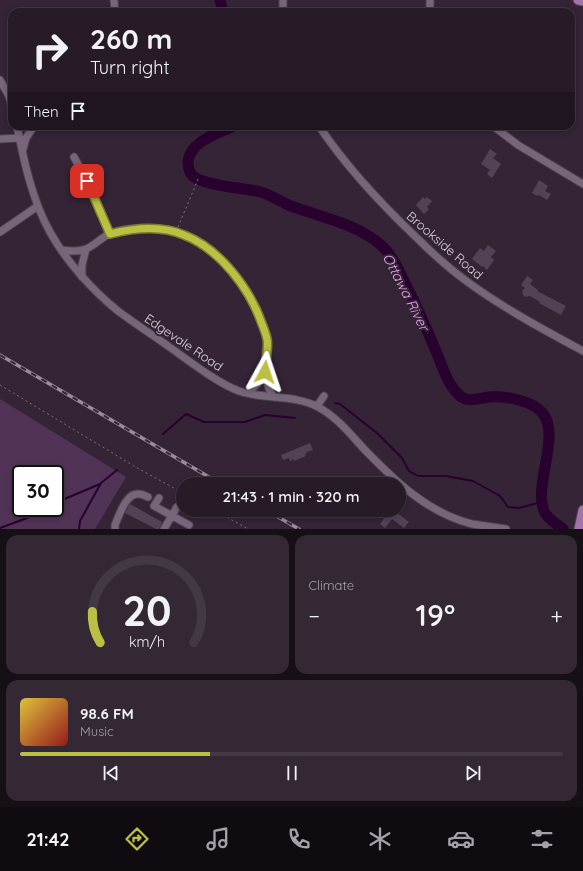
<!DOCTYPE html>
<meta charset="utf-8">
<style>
body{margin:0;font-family:Quicksand,sans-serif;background:#332834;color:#f1f3f6;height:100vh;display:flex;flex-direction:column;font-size:15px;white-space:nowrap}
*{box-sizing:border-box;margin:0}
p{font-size:13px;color:#a4a1a8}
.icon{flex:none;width:22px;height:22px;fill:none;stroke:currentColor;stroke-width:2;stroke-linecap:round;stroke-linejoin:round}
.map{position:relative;height:529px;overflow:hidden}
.panel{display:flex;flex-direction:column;gap:6px;padding:6px;background:#150f16;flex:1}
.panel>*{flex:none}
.top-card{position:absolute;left:8px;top:8px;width:567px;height:122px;border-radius:12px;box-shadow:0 2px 6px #0003,0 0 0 1px #433945;background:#271b28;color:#f1f3f6;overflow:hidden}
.speed{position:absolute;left:12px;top:465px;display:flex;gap:8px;font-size:20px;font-weight:700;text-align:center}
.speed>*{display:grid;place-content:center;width:52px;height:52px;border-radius:50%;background:#271b28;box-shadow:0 2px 6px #0003,0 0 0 1px #433945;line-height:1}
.speed .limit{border:2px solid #111;border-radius:6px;background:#fff;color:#111}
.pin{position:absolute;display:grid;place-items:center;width:34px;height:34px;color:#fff;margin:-17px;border-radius:8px;box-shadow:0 2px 6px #0006}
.me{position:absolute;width:44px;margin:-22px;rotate:5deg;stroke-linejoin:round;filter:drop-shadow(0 0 3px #0008)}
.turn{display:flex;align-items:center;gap:14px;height:84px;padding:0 16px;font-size:18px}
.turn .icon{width:52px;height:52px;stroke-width:2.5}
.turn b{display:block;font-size:28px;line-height:34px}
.then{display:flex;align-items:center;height:38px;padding:0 16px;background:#0003;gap:8px;font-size:15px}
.big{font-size:30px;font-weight:600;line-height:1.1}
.panel .widget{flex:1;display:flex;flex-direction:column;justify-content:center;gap:6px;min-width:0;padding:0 14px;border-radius:12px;background:#332834}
.panel .dial{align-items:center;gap:0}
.dial svg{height:104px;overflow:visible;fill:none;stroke:#433945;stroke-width:7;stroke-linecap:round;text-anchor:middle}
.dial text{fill:#f1f3f6;stroke:none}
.song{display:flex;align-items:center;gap:12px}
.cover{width:48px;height:48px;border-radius:6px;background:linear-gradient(135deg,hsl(50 70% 55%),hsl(0 70% 35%))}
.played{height:4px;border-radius:2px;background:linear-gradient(90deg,#bbc044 35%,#433945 35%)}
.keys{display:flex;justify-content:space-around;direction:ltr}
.heat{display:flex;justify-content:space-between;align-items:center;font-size:22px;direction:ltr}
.panel .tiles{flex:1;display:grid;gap:6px;grid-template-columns:1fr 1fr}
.widget:last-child{grid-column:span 2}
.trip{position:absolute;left:176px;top:477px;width:230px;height:40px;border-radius:20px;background:#271b28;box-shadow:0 2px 6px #0003,0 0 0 1px #433945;font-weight:600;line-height:40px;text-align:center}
.tab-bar{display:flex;height:64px;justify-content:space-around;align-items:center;background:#100b10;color:#a4a1a8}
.tab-bar .icon{width:28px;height:28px}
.tab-bar .selected{color:#bbc044}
.tab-bar b{font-size:18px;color:#f1f3f6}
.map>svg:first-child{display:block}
.green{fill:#513357;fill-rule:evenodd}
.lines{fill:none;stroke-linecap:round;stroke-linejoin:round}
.stream{stroke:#28012e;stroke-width:2}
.river{stroke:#28012e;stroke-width:11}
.building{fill:#534256}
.minor-casing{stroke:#4d4050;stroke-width:9}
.major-casing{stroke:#4d4050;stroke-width:11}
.path{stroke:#7e7080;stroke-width:1;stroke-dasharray:2 3;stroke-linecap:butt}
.minor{stroke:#77657a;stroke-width:7}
.major{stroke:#a373ab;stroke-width:9}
.rail-casing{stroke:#9a8d9b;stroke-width:3.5}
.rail{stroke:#342436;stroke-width:2;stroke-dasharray:6;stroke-linecap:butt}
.route-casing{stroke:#7a7d2c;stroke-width:10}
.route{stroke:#bbc044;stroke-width:7}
.labels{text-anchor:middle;stroke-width:4;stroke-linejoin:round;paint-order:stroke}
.street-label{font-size:13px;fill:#dcd1dd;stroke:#342436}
.water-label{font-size:14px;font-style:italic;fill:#e4a5ef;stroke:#342436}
</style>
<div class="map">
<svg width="583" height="529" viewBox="0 0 583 529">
<rect width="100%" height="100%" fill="#342436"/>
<path class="green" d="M0 399 126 477 95 529H0ZM21 474H55V508H21Z"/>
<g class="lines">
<path class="stream" d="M335 403 340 404 377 433 402 458 409 471 418 476H446L473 481 500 496 508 507 519 508 542 502
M163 434 186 414 204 422H245L265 415 295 418
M55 503 100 484
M0 528 27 518 46 508
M79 529 80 521 101 483 117 470"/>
<path class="river" d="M220 0 223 12
M233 126C217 134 191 141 188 161 188 166 189 173 193 176 204 186 245 188 261 192 271 195 281 202 291 206 321 217 358 224 382 246 391 254 397 266 402 277 415 303 427 329 438 356 443 369 448 384 458 394 467 404 478 398 489 397 505 396 534 400 544 415 560 438 532 489 545 513 549 520 557 524 563 529"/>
</g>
<path class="building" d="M490 149 497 154 493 158 501 164 492 178 487 174 490 170 481 164Z
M539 180 548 186 545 191 551 194 547 200 539 195 538 196 532 193Z
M423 197 425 199 427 197 432 201 427 207 429 209 424 214 416 205Z
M488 245 496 251 491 257 494 260 487 270 483 266 482 267 472 259 480 248 484 251Z
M527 276 533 280 530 284 538 290 537 291 566 306 561 315 539 303 540 302 530 296 526 297 523 295 522 291 525 288 521 285Z
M310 443 313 450 307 452V453L305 454 306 456 294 461V459L290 461 289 458 283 460 281 455Z
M130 504 162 522 159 529H156L125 513Z
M390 510 395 514 396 512 409 522 404 528 392 519 385 528 380 524Z"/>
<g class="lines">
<defs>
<path id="minor" d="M114 0 115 12
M283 12V0
M430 12V0
M0 80 9 96 12 107
M17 126C24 161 32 200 50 232 66 261 92 290 118 311 134 323 151 334 168 346 188 360 217 383 239 391 264 400 294 394 318 407 337 417 351 435 365 450 396 482 428 513 472 524 483 526 495 527 506 529
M319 126C347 168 382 205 418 239 434 255 451 270 469 283 505 309 544 330 583 351
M493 126 518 145 583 184
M0 139 19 138
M23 149 26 138 34 126
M74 157 87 181 110 234
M0 232 38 206
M62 250C69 251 79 252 86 249 94 246 101 238 109 234 127 227 148 227 166 230 214 237 257 294 267 338 268 342 267 346 266 350 265 368 263 382 274 397
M82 277V265L86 249
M248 393 258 383 265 372
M317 406 324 396
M159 498 154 506 189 525
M115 529V525C119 516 126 492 139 494 142 494 146 496 148 497
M164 529 177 507"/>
<path id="major" d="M578 0 583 1
M579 529 583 510"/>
</defs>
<use href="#minor" class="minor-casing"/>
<use href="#major" class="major-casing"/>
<path class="path" d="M178 227 199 177
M0 385 139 469 183 493
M180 502 183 495
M214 510 248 529"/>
<use href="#minor" class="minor"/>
<use href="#major" class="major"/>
<defs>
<path id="rail" d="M0 355 221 484
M266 510 299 529"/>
</defs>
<use href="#rail" class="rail-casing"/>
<use href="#rail" class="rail"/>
</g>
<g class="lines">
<defs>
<path id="route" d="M87 181 110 234C134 228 161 225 184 235 220 249 250 289 262 324 264 329 266 334 267 339 269 347 265 363 265 372"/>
</defs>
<use href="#route" class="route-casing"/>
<use href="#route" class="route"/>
</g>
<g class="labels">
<g class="street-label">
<text transform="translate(445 245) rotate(41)" y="5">Brookside Road</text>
<text transform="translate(184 342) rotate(34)" y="5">Edgevale Road</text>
</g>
<g class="water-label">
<text transform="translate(406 292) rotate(63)" y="5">Ottawa River</text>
</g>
</g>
</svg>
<div class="speed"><div class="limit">30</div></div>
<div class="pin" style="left:87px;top:181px;background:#d93025"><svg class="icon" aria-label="arrive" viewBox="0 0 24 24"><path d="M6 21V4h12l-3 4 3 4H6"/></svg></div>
<svg class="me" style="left:265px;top:372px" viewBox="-20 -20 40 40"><path d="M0-17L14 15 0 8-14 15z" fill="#bbc044" stroke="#fff" stroke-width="4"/></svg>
<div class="trip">21:43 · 1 min · 320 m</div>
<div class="top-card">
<div class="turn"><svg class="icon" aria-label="right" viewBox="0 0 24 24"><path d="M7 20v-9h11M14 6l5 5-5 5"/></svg><div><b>260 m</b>Turn right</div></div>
<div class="then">Then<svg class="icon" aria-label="arrive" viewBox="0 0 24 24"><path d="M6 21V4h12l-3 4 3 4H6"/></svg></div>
</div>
</div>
<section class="panel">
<div class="tiles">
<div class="widget dial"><svg viewBox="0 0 100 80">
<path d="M14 69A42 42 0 1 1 86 69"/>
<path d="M14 69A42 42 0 0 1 8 45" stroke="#bbc044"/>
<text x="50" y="56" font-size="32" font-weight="700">20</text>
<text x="50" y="72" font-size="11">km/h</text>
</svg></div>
<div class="widget"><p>Climate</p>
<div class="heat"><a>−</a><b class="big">19°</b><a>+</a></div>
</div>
<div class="widget">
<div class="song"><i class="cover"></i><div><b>98.6 FM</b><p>Music</p></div></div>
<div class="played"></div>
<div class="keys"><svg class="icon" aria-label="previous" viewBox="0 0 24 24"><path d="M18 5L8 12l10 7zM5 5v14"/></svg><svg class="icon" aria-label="pause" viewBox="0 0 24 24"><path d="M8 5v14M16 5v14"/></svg><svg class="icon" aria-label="next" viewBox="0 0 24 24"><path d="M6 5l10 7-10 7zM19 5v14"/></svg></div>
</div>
</div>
</section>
<nav class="tab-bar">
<b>21:42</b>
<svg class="icon selected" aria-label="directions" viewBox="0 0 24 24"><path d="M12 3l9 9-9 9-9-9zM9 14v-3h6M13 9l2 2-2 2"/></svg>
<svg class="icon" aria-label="music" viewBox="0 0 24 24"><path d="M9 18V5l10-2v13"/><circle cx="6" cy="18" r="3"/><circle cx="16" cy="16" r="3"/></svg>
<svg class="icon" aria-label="phone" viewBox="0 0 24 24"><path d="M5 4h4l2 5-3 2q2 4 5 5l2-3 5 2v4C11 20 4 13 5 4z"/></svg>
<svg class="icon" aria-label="climate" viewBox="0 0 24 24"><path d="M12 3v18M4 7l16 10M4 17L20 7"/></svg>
<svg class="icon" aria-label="car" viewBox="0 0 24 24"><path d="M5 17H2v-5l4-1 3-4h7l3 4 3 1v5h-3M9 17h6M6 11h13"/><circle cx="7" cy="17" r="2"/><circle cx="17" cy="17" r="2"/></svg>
<svg class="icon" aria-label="filters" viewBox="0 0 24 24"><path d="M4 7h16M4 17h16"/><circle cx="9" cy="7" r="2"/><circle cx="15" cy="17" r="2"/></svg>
</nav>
